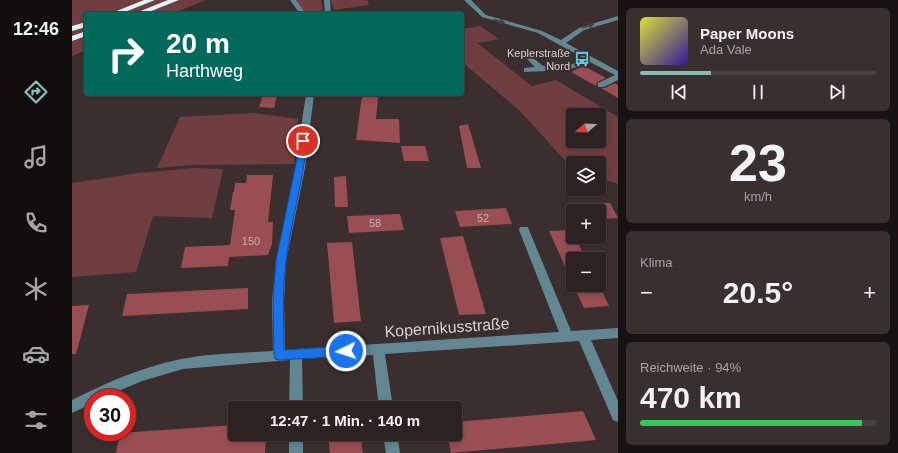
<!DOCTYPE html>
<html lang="de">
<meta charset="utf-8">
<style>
body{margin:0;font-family:Helvetica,sans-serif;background:#382f2f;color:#f1f3f6;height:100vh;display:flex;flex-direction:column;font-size:15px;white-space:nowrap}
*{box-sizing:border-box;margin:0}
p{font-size:13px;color:#a6a4a5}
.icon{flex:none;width:22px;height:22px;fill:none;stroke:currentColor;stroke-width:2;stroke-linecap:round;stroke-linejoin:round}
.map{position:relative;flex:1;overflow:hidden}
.panel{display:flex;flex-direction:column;gap:8px;padding:8px;background:#181313;width:280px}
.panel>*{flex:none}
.top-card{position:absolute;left:12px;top:12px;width:380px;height:84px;border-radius:4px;box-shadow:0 2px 6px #0003,0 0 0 1px #483f40;background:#00695c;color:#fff;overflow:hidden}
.needle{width:26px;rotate:251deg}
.controls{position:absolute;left:494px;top:108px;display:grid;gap:8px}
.controls a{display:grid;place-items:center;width:40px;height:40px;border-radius:4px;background:#2c2222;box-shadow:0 2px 6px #0003,0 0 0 1px #483f40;font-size:20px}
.speed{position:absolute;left:12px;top:389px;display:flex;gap:8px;font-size:20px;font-weight:700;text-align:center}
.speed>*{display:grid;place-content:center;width:52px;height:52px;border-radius:50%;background:#2c2222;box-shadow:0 2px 6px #0003,0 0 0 1px #483f40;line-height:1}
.speed .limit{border:6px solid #d22;background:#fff;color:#111}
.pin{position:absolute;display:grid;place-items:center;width:34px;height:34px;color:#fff;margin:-17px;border:2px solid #fff;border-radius:50%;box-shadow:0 1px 4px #0007}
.me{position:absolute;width:44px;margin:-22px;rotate:266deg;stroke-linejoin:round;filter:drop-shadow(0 0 3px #0008)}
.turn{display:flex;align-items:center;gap:14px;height:84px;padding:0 16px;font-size:18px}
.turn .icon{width:52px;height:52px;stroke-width:2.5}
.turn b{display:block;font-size:28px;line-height:34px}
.big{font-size:30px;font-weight:700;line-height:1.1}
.panel .widget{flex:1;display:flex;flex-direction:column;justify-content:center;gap:6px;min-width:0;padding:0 14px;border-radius:6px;background:#382f2f}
.panel .dial{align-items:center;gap:0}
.dial b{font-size:52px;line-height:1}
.song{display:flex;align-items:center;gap:12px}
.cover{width:48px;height:48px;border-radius:6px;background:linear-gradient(135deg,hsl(60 70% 55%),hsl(250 70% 35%))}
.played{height:4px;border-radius:2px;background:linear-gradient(90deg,#8bbbb9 30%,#483f40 30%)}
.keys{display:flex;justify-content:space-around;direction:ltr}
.heat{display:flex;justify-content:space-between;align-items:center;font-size:22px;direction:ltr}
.charge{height:6px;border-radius:3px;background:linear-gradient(90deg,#34c759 94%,#483f40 0)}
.trip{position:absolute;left:156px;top:401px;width:234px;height:40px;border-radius:4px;background:#2c2222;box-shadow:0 2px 6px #0003,0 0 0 1px #483f40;font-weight:700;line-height:40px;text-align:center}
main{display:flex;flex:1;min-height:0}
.tab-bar{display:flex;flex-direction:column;width:72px;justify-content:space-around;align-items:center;background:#120e0e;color:#a6a4a5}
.tab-bar .icon{width:28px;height:28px}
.tab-bar .on{color:#8bbbb9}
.tab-bar b{font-size:18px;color:#f1f3f6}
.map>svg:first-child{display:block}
.green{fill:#703e41;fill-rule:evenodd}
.building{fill:#984e53}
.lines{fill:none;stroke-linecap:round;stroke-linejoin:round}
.minor{fill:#628793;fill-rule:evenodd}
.highway{fill:#e0f1f7;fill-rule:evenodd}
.oneway{fill:#434042}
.route{fill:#1a73e8;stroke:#114b97}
.labels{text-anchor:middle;stroke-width:4;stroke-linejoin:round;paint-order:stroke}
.far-poi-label{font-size:11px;fill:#d9d0d0;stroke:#3b2e2e;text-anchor:end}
.number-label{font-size:11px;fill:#c9b0b1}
.near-street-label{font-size:16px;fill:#d9d0d0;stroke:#3b2e2e}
</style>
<main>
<nav class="tab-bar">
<b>12:46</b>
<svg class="icon on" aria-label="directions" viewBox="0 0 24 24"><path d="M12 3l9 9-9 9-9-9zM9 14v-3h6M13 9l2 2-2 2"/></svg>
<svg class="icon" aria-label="music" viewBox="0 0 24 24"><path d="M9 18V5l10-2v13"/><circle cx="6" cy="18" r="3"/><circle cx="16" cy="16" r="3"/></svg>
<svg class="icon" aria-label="phone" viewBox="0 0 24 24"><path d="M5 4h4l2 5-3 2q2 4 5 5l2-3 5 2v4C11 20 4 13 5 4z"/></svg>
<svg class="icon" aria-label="climate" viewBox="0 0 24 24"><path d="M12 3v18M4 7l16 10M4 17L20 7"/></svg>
<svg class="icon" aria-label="car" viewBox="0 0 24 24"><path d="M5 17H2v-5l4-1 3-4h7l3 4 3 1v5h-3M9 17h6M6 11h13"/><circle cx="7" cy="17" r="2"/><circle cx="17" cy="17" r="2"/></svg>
<svg class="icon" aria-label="filters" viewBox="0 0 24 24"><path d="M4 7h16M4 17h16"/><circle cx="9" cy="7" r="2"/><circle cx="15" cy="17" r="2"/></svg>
</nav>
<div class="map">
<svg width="546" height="453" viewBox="0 0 546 453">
<rect width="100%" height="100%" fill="#3b2e2e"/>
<path class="green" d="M0 0H134L100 14H14V50L0 56Z
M223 0H249L251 11 250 14H233Z
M259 0H295L297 5 262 10Z
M408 26 427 39 405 43 460 86 484 80 546 117V184L527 178V163H501V167L497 165 448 111 390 62V29ZM501 115H527V141H501Z
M182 113 226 119 222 164 121 165 85 168 108 117Z
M123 168 151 169 140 218 81 216 64 272 0 277V183L67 173Z"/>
<path class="building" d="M512 66 534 78 525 82 524 86 499 72Z
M543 83 546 85V98L529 88H533Z
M191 95 205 96 202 108 187 107Z
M290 96 306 97 304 119H327L328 143 284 140Z
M396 124 409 168H395L387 126Z
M329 146H353L357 161H332Z
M175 175H201L196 222H201L200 244 196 255 157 257 156 266 109 268 113 247 158 245 163 210H158L161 192H162L163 183H174Z
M274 176 276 207H263L262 177Z
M527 203H538L546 218 527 219Z
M434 208 440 224 388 227 383 211Z
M328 214 332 230 277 233 275 216Z
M500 230 501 237H503L514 259H501V284L477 231Z
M391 236 414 314 387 315 368 238Z
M280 242 289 321 262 323 255 243Z
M501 285H527L537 306 512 308Z
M176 288V309L50 316 55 294Z
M17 305 4 354H0V306Z
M511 411 524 440 379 453 375 434H383V422Z
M163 425V434H194L193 453H44L48 433Z
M256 434H288L291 453H258Z"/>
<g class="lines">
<path class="minor" d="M218 0H224L234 14H228Z
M252 0H258L259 14H253Z
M392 0H399L414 15 470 31 489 40 507 28 546 16V20L512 30 494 43 546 71V80L532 87H526V83L543 75 518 62 496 70 452 72V68L463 67 450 54 454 52 471 66H495L513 59 466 33 410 17Z
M234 94H242L233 168 214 261 212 301 213 350 487 332 447 230 448 227H456L457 230 499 331 546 328V338L519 340 546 401V422L541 420 507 341 313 354 321 408H307L301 355 230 359 231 408H217L218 360 111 369 70 381 30 398H21V403L0 413V400C35 382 71 367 109 359 139 353 170 353 201 351L200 301 204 261 223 168Z
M217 434H231V453H217Z
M311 434H325L328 453H314Z"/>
<path class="highway" d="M72 0H83L48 14H37Z
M96 0H107L72 14H61Z
M14 22V27L0 31V26Z
M14 31V36L0 41V36Z"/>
</g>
<defs><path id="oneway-solid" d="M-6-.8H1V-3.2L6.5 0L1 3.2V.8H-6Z"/></defs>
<g class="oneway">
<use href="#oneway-solid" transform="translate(427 21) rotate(15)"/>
<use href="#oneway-solid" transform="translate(516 26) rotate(-16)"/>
</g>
<path class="route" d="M229 139H231L235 141C231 182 219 221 214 262 210 291 212 321 212 350L274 346 278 347 280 351 278 354 274 356 207 360 203 359 202 355 201 301 204 261Z"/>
<defs>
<symbol id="bus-bare" viewBox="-9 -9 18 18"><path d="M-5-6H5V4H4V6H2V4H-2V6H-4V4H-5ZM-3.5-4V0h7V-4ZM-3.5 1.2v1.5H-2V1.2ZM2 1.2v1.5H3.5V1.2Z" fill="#5bc8e6" stroke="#3b2e2e" stroke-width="2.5" paint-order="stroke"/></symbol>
</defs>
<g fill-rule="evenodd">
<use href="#bus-bare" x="499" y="48" width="22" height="22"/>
</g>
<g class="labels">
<g class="far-poi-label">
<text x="498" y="57">Keplerstraße<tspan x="498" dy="13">Nord</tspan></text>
</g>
<g class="number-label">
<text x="411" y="222">52</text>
<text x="303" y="227">58</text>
<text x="179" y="245">150</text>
</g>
<g class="near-street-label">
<text transform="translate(375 327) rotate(-4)" y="6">Kopernikusstraße</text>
</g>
</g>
</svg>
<div class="controls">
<a><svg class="needle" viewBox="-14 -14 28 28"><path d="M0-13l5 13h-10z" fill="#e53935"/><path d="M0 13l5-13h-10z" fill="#a6a4a5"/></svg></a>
<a><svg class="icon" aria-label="layers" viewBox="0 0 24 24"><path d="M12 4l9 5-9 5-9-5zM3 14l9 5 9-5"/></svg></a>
<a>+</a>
<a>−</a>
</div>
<div class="speed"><div class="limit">30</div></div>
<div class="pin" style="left:231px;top:141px;background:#d93025"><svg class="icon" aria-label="arrive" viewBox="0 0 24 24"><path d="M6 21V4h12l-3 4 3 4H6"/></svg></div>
<svg class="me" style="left:274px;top:351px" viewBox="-20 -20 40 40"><circle r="17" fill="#1a73e8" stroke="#fff" stroke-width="3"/><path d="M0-11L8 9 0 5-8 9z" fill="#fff"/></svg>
<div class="trip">12:47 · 1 Min. · 140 m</div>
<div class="top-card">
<div class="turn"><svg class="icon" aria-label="right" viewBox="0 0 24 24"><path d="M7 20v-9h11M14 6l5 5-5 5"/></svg><div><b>20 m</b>Harthweg</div></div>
</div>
</div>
<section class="panel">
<div class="widget">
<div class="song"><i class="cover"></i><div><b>Paper Moons</b><p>Ada Vale</p></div></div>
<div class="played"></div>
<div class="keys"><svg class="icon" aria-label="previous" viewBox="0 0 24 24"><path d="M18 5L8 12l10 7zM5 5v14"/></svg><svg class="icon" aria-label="pause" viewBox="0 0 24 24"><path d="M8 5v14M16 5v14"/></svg><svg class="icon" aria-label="next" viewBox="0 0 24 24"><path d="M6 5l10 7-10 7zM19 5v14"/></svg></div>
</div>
<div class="widget dial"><b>23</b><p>km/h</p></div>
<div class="widget"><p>Klima</p>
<div class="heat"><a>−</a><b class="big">20.5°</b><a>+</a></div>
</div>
<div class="widget"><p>Reichweite · 94%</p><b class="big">470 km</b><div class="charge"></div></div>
</section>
</main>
